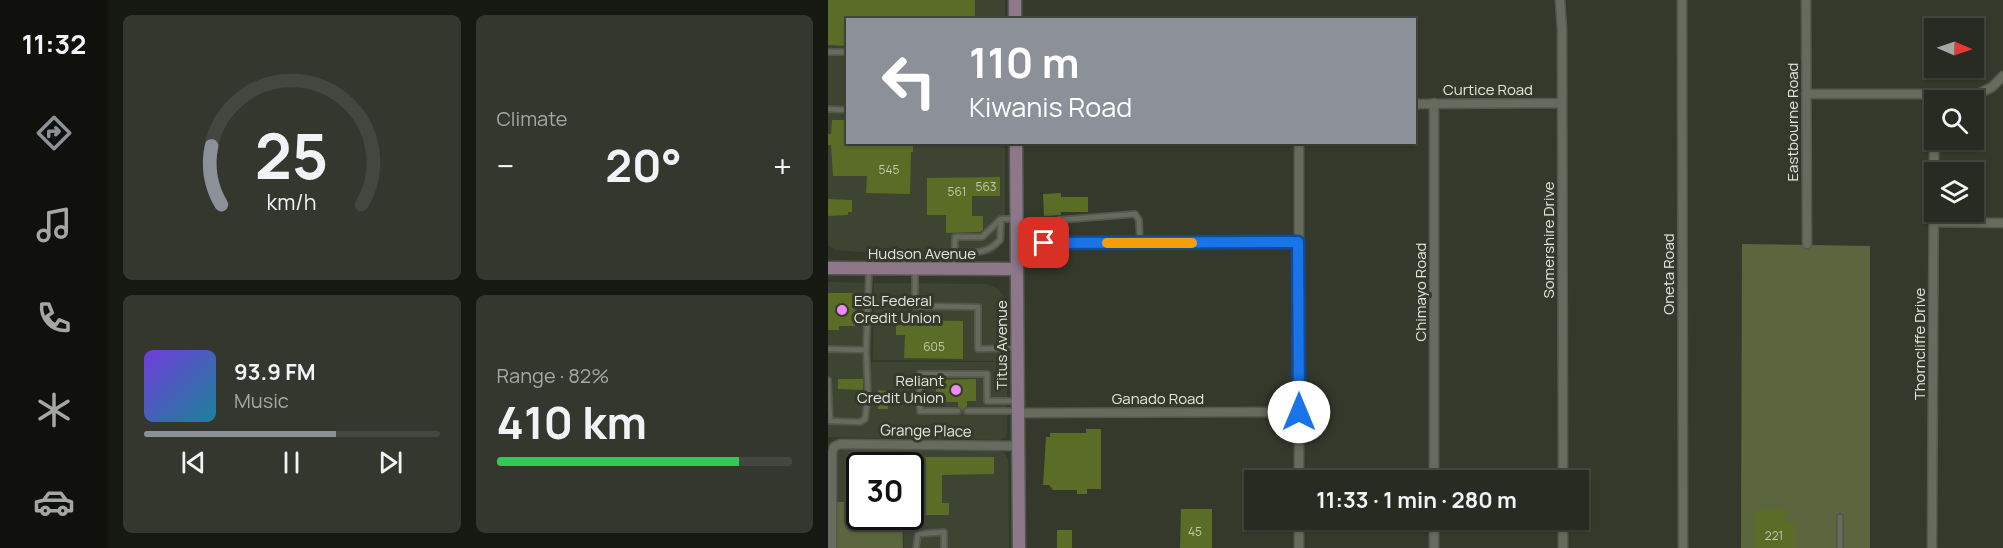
<!DOCTYPE html>
<meta charset="utf-8">
<style>
body{margin:0;font-family:Manrope,sans-serif;background:#34372e;color:#f1f3f6;height:100vh;display:flex;flex-direction:column;font-size:22px;white-space:nowrap}
*{box-sizing:border-box;margin:0}
p{font-size:20px;color:#a5a7a5}
.icon{flex:none;width:33px;height:33px;fill:none;stroke:currentColor;stroke-width:2;stroke-linecap:round;stroke-linejoin:round}
.map{position:relative;flex:1;overflow:hidden}
.sheet{display:flex;flex-direction:column;gap:15px;padding:15px;background:#161812;width:720px}
.sheet>*{flex:none}
.hud{position:absolute;left:18px;top:18px;width:570px;height:126px;border-radius:0px;box-shadow:0 2px 4px #0004,0 0 0 2px #44473f;background:#8c9099;color:#fff;overflow:hidden}
.needle{width:39px;rotate:92deg}
.fabs{position:absolute;left:1096px;top:18px;display:grid;gap:12px}
.fabs a{display:grid;place-items:center;width:60px;height:60px;border-radius:0px;background:#282b21;box-shadow:0 2px 4px #0004,0 0 0 2px #44473f;font-size:30px}
.speed{position:absolute;left:18px;top:452px;display:flex;gap:12px;font-size:30px;font-weight:700;text-align:center}
.speed>*{display:grid;place-content:center;width:78px;height:78px;border-radius:50%;background:#282b21;box-shadow:0 2px 4px #0004,0 0 0 2px #44473f;line-height:1}
.speed .limit{border:3px solid #111;border-radius:9px;background:#fff;color:#111}
.pin{position:absolute;display:grid;place-items:center;width:51px;height:51px;color:#fff;margin:-26px;border-radius:12px;box-shadow:0 3px 9px #0006}
.me{position:absolute;width:66px;margin:-33px;rotate:0deg;stroke-linejoin:round;filter:drop-shadow(0 0 4px #0008)}
.turn{display:flex;align-items:center;gap:21px;height:126px;padding:0 24px;font-size:27px}
.turn .icon{width:78px;height:78px;stroke-width:2.5}
.turn b{display:block;font-size:42px;line-height:51px}
.big{font-size:45px;font-weight:700;line-height:1.1}
.sheet .tile{flex:1;display:flex;flex-direction:column;justify-content:center;gap:9px;min-width:0;padding:0 21px;border-radius:9px;background:#34372e}
.sheet .dial{align-items:center;gap:0}
.dial svg{height:156px;overflow:visible;fill:none;stroke:#44473f;stroke-width:7;stroke-linecap:round;text-anchor:middle}
.dial text{fill:#f1f3f6;stroke:none}
.song{display:flex;align-items:center;gap:18px}
.cover{width:72px;height:72px;border-radius:9px;background:linear-gradient(135deg,hsl(260 70% 55%),hsl(190 70% 35%))}
.played{height:6px;border-radius:3px;background:linear-gradient(90deg,#8c9099 65%,#44473f 65%)}
.keys{display:flex;justify-content:space-around;direction:ltr}
.heat{display:flex;justify-content:space-between;align-items:center;font-size:33px;direction:ltr}
.charge{height:9px;border-radius:4px;background:linear-gradient(90deg,#34c759 82%,#44473f 0)}
.sheet .tiles{flex:1;display:grid;gap:15px;grid-template-columns:repeat(2,1fr)}
.trip{position:absolute;left:416px;top:470px;width:345px;height:60px;border-radius:0px;background:#282b21;box-shadow:0 2px 4px #0004,0 0 0 2px #44473f;font-weight:700;line-height:60px;text-align:center}
main{display:flex;flex:1;min-height:0}
.tabs{display:flex;flex-direction:column;width:108px;justify-content:space-around;align-items:center;background:#10110d;color:#a5a7a5}
.tabs .icon{width:42px;height:42px}
.tabs .on{color:#8c9099}
.tabs b{font-size:27px;color:#f1f3f6}
.map>svg:first-child{display:block}
.built{fill:#3e4432}
.green{fill:#5b663f}
.building{fill:#5a6c25}
.lines{fill:none;stroke-linecap:round;stroke-linejoin:round}
.service-casing{stroke:#54574d;stroke-width:8}
.minor-casing{stroke:#54574d;stroke-width:11}
.secondary-casing{stroke:#54574d;stroke-width:15}
.service{stroke:#676b5d;stroke-width:4.5}
.minor{stroke:#676b5d;stroke-width:8}
.secondary{stroke:#8e7789;stroke-width:12}
.route-casing{stroke:#114b97;stroke-width:15}
.route{stroke:#1a73e8;stroke-width:10}
.slow{stroke:#f59e0b;stroke-width:10}
.poi-dot{fill:#ef8bf7;stroke:#35392c;stroke-width:2}
.labels{text-anchor:middle;stroke-width:6;stroke-linejoin:round;paint-order:stroke}
.number-label{font-size:12px;fill:#c1c8b0}
.street-label{font-size:15px;fill:#e3e6de;stroke:#35392c}
.poi-label{font-size:15px;fill:#e3e6de;stroke:#35392c;text-anchor:start}
</style>
<main>
<nav class="tabs">
<b>11:32</b>
<svg class="icon on" aria-label="directions" viewBox="0 0 24 24"><path d="M12 3l9 9-9 9-9-9zM9 14v-3h6M13 9l2 2-2 2"/></svg>
<svg class="icon" aria-label="music" viewBox="0 0 24 24"><path d="M9 18V5l10-2v13"/><circle cx="6" cy="18" r="3"/><circle cx="16" cy="16" r="3"/></svg>
<svg class="icon" aria-label="phone" viewBox="0 0 24 24"><path d="M5 4h4l2 5-3 2q2 4 5 5l2-3 5 2v4C11 20 4 13 5 4z"/></svg>
<svg class="icon" aria-label="climate" viewBox="0 0 24 24"><path d="M12 3v18M4 7l16 10M4 17L20 7"/></svg>
<svg class="icon" aria-label="car" viewBox="0 0 24 24"><path d="M5 17H2v-5l4-1 3-4h7l3 4 3 1v5h-3M9 17h6M6 11h13"/><circle cx="7" cy="17" r="2"/><circle cx="17" cy="17" r="2"/></svg>
</nav>
<section class="sheet">
<div class="tiles">
<div class="tile dial"><svg viewBox="0 0 100 80">
<path d="M14 69A42 42 0 1 1 86 69"/>
<path d="M14 69A42 42 0 0 1 9 39" stroke="#8c9099"/>
<text x="50" y="56" font-size="32" font-weight="700">25</text>
<text x="50" y="72" font-size="11">km/h</text>
</svg></div>
<div class="tile"><p>Climate</p>
<div class="heat"><a>−</a><b class="big">20°</b><a>+</a></div>
</div>
<div class="tile">
<div class="song"><i class="cover"></i><div><b>93.9 FM</b><p>Music</p></div></div>
<div class="played"></div>
<div class="keys"><svg class="icon" aria-label="previous" viewBox="0 0 24 24"><path d="M18 5L8 12l10 7zM5 5v14"/></svg><svg class="icon" aria-label="pause" viewBox="0 0 24 24"><path d="M8 5v14M16 5v14"/></svg><svg class="icon" aria-label="next" viewBox="0 0 24 24"><path d="M6 5l10 7-10 7zM19 5v14"/></svg></div>
</div>
<div class="tile"><p>Range · 82%</p><b class="big">410 km</b><div class="charge"></div></div>
</div>
</section>
<div class="map">
<svg width="1175" height="548" viewBox="0 0 1175 548">
<rect width="100%" height="100%" fill="#35392c"/>
<path class="built" d="M0 0H177V19L20 20V142L177 143V240L165 254 137 256 62 254 8 250 0 246Z
M0 282 44 283 43 362H179V432L177 437 172 440 0 437Z
M46 283 158 284 170 289 178 300 179 361 45 360Z
M18 449 169 451 176 453 180 460 181 548H76L75 516H82V465H32L31 502H8V453Z"/>
<path class="green" d="M914 244 1042 246V548H913Z
M8 502H31L32 516H74L75 548H9Z"/>
<path class="building" d="M0 0H147V20H20V46L0 45Z
M4 120H20V142H85V152H83L82 194 38 193 39 176H5L3 145H0V134H3Z
M172 177V196H144V216H155V230L152 232 118 233V215H99V178Z
M233 193V197H260V212H233V215L216 216 215 194Z
M0 199 24 200V212H20V215L0 216Z
M0 293H28L27 326H11V330H0Z
M76 320 135 321V359L76 358 77 335H68V325H76Z
M10 379H35V390L10 389Z
M148 379V401H139V406L135 411 130 406V402H108V380Z
M50 390 60 391V409H50Z
M258 429H273V489H259V494H249V490H225L221 485H215L218 437H222V433H258Z
M95 457H166V474L114 475V503H121V515H82V462L83 460H95Z
M353 509H384V548H352Z
M926 510H957L958 523H967V548H926Z
M229 530H244V548H229Z"/>
<g class="lines">
<defs>
<path id="service" d="M0 52H20
M0 109 20 110
M229 242 231 220 307 214 311 220 312 243
M127 253C146 252 158 255 172 240L173 219
M126 267 127 237H154L173 219H186
M87 269V306L150 307V349L189 348
M0 349 38 350
M0 380 2 421 32 422 37 419 40 395 38 350 41 269
M130 411H92V374H159V401H190
M139 411H187
M1012 517V548
M88 548 90 534 116 532V548"/>
<path id="minor" d="M732 0 734 29 735 480
M854 0 855 548
M978 0 979 244
M978 94H1093L1112 100
M1138 100 1164 87 1175 76
M586 104 734 103
M471 142V480
M1106 222 1175 223
M189 243 470 242
M190 413 471 412
M606 480V103
M471 519V548
M735 519V548
M4 548V453L6 447 12 444 190 446
M606 548V519
M1104 548 1106 154 1108 140"/>
<path id="secondary" d="M187 0V20
M188 142 191 548
M0 268 189 269"/>
</defs>
<use href="#service" class="service-casing"/>
<use href="#minor" class="minor-casing"/>
<use href="#secondary" class="secondary-casing"/>
<use href="#service" class="service"/>
<use href="#minor" class="minor"/>
<use href="#secondary" class="secondary"/>
</g>
<g class="lines">
<defs>
<path id="route" d="M216 243 470 242 471 412"/>
</defs>
<use href="#route" class="route-casing"/>
<use href="#route" class="route"/>
<path class="slow" d="M279 243H364"/>
</g>
<g class="poi-dot">
<circle cx="14" cy="310" r="6"/>
<circle cx="128" cy="390" r="6"/>
</g>
<g class="labels">
<g class="number-label">
<text x="61" y="174">545</text>
<text x="158" y="191">563</text>
<text x="129" y="196">561</text>
<text x="106" y="351">605</text>
<text x="367" y="536">45</text>
<text x="946" y="540">221</text>
</g>
<g class="street-label">
<text x="660" y="95">Curtice Road</text>
<text transform="translate(965 122) rotate(-90)" y="5">Eastbourne Road</text>
<text transform="translate(721 240) rotate(-90)" y="5">Somershire Drive</text>
<text x="94" y="259">Hudson Avenue</text>
<text transform="translate(841 274) rotate(-90)" y="5">Oneta Road</text>
<text transform="translate(593 292) rotate(-90)" y="5">Chimayo Road</text>
<text transform="translate(1092 344) rotate(-90)" y="5">Thorncliffe Drive</text>
<text transform="translate(174 345) rotate(-90)" y="5">Titus Avenue</text>
<text x="330" y="404">Ganado Road</text>
<text transform="translate(98 431) rotate(1)" y="5">Grange Place</text>
</g>
<g class="poi-label">
<text x="26" y="306">ESL Federal<tspan x="26" dy="17">Credit Union</tspan></text>
<text x="116" y="386" text-anchor="end">Reliant<tspan x="116" dy="17">Credit Union</tspan></text>
</g>
</g>
</svg>
<div class="fabs">
<a><svg class="needle" viewBox="-14 -14 28 28"><path d="M0-13l5 13h-10z" fill="#e53935"/><path d="M0 13l5-13h-10z" fill="#a5a7a5"/></svg></a>
<a><svg class="icon" aria-label="search" viewBox="0 0 24 24"><circle cx="10" cy="10" r="6"/><path d="M15 15l6 6"/></svg></a>
<a><svg class="icon" aria-label="layers" viewBox="0 0 24 24"><path d="M12 4l9 5-9 5-9-5zM3 14l9 5 9-5"/></svg></a>
</div>
<div class="speed"><div class="limit">30</div></div>
<div class="pin" style="left:216px;top:243px;background:#d93025"><svg class="icon" aria-label="arrive" viewBox="0 0 24 24"><path d="M6 21V4h12l-3 4 3 4H6"/></svg></div>
<svg class="me" style="left:471px;top:412px" viewBox="-20 -20 40 40"><circle r="19" fill="#fff"/><path d="M0-13L10 11 0 6-10 11z" fill="#1a73e8"/></svg>
<div class="trip">11:33 · 1 min · 280 m</div>
<div class="hud">
<div class="turn"><svg class="icon" aria-label="left" viewBox="0 0 24 24"><path d="M17 20v-9H6M10 6l-5 5 5 5"/></svg><div><b>110 m</b>Kiwanis Road</div></div>
</div>
</div>
</main>
